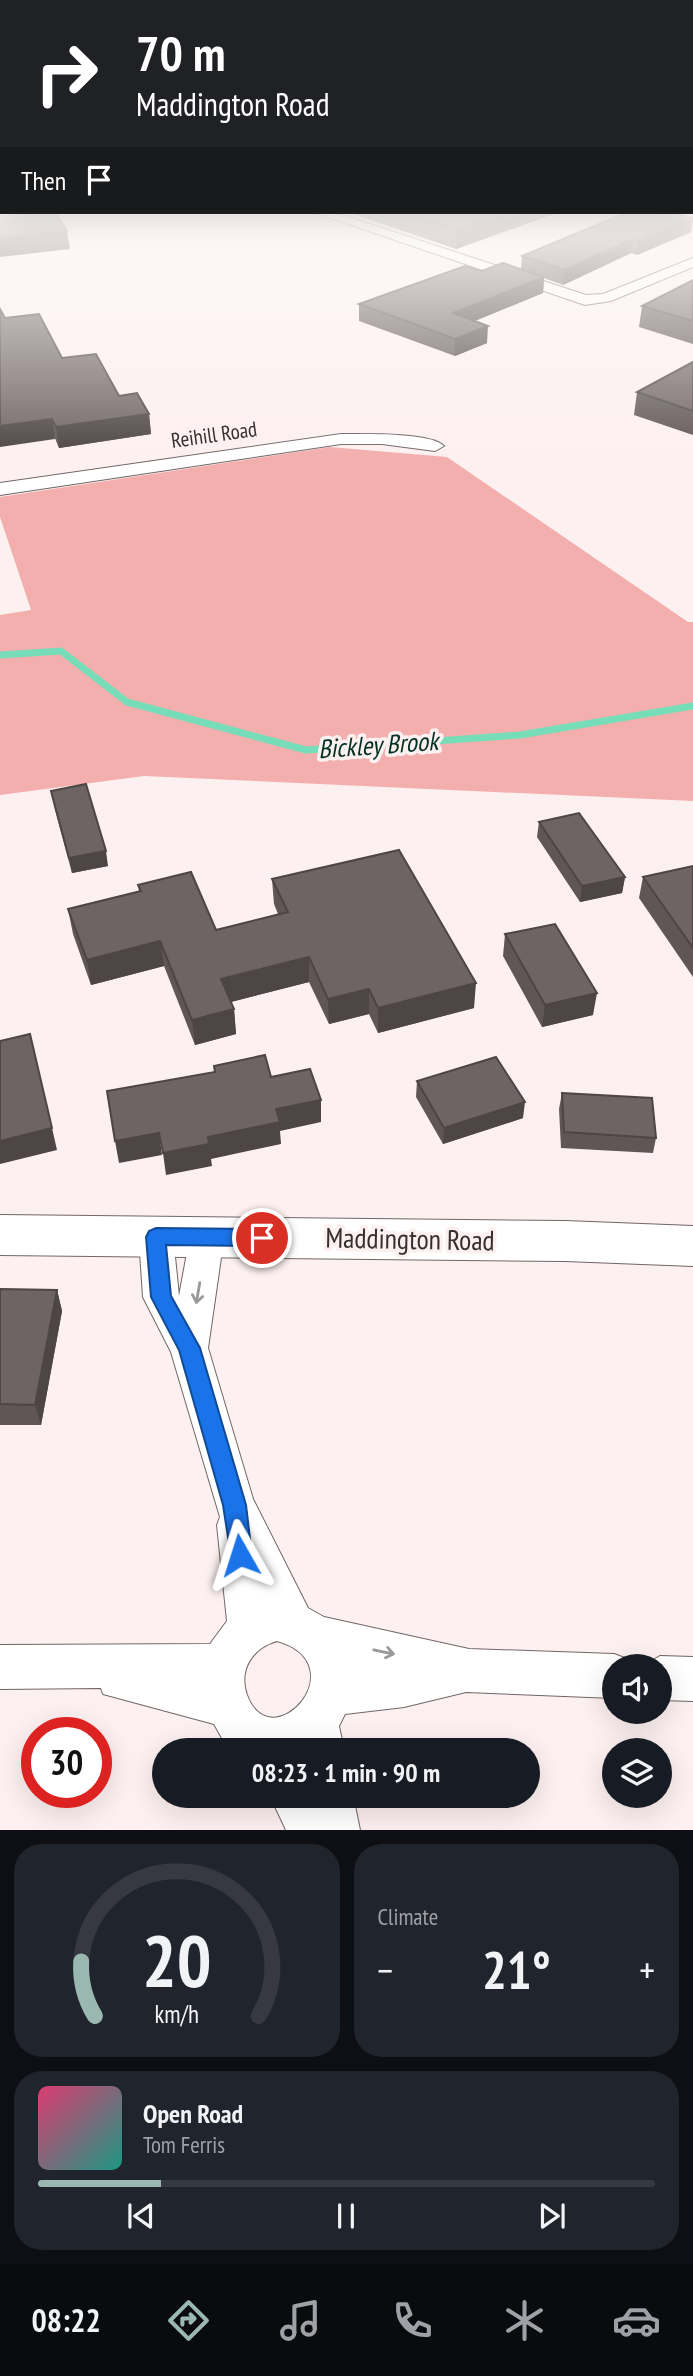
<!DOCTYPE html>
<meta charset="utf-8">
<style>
body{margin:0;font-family:"PT Sans Narrow",sans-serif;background:#20242c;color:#f1f3f6;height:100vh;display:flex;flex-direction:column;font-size:26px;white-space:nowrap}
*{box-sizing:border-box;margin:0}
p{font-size:23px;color:#9ea1a6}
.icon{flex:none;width:38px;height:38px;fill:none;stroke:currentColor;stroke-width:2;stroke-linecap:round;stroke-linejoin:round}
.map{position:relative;height:1830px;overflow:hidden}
.drawer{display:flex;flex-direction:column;gap:14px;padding:14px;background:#0d0f14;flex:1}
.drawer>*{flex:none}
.banner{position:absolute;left:0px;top:0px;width:693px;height:214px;box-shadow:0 7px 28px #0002;background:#202124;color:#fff;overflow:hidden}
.tools{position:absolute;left:602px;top:1654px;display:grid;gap:14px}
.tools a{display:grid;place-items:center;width:70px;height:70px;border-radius:50%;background:#171b24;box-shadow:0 7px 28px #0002;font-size:35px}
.speed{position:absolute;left:21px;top:1717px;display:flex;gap:14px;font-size:35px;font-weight:700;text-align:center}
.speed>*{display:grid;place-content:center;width:91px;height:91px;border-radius:50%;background:#171b24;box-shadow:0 7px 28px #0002;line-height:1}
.speed .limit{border:10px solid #d22;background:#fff;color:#111}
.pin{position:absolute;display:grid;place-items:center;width:60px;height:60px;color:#fff;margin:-30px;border:4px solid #fff;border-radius:50%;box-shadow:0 2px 7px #0007}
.me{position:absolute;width:77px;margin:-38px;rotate:354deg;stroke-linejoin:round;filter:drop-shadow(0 0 5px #0008)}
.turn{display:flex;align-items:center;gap:24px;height:147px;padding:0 21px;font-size:32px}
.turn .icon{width:91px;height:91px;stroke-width:2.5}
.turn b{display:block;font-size:49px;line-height:60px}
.then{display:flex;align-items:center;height:66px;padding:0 21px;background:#0003;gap:14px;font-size:26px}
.big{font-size:52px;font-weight:800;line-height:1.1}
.drawer .card{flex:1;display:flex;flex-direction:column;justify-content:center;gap:10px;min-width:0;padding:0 24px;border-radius:28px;background:#20242c}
.drawer .dial{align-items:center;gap:0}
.dial svg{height:182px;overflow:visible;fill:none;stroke:#363941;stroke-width:7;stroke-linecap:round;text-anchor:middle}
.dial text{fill:#f1f3f6;stroke:none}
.song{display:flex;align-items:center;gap:21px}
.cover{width:84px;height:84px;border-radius:10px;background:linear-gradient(135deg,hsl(340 70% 55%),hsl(170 70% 35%))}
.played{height:7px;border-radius:4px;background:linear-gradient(90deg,#9bb8b0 20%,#363941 20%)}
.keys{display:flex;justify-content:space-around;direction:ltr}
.heat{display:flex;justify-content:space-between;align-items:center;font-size:38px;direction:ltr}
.drawer .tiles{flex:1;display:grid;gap:14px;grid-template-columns:1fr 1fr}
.card:last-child{grid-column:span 2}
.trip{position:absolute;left:152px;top:1738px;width:388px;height:70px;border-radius:35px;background:#171b24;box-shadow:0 7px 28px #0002;font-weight:800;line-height:70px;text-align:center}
.tab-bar{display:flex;height:112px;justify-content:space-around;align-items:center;background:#090b0e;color:#9ea1a6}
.tab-bar .icon{width:49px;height:49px}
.tab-bar .current{color:#9bb8b0}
.tab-bar b{font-size:32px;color:#f1f3f6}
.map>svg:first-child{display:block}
.green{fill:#f2afad}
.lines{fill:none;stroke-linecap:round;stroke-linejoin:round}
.stream{stroke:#77ddb8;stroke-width:7}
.minor-casing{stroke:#716666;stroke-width:2}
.secondary-casing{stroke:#716666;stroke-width:2}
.minor{fill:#fff;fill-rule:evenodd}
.secondary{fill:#fff;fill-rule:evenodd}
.wall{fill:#5f5655}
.shaded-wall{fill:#4d4645}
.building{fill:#6e6463;stroke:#4d4645;stroke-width:2}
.oneway{stroke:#9a9898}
.route{fill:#1a73e8;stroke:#114b97;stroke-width:2}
.labels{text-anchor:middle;stroke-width:7;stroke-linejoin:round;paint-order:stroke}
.far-street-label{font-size:21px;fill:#353030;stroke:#fdf0f0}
.water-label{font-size:26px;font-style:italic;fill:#023224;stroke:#fdf0f0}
.near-street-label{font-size:28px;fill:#353030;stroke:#fdf0f0}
</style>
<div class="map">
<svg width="693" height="1830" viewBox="0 0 693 1830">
<rect width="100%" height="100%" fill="#fdf0f0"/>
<path class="green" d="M330 447 447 457 688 622H693V801L144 776 0 795V615L31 610 0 517V497Z"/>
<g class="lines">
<path class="stream" d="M0 655 61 651 127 702 306 750 520 735 693 706"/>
<defs>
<path id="minor" d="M313 212H333L586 295 603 294 693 258V267L611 301 585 305Z
M341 434C361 434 432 432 444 446L435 451 382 444H341L0 495V483Z
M156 1222 168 1227 173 1237 179 1296 190 1237 195 1227 207 1222 219 1227 224 1237 208 1348 253 1499 308 1608 324 1617 469 1649 614 1654 630 1660 632 1666H614V1698L466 1692 404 1707 345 1714 339 1726 344 1750H237L223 1740 214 1724 103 1694 101 1688 0 1689V1645L210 1644 227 1621 217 1525 220 1517 171 1352 143 1297 139 1237 144 1227ZM277 1641C358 1664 272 1761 247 1695 238 1669 253 1648 277 1641Z
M660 1656 693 1657V1701L660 1700V1666H643Z
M270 1796H353L360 1830H286Z"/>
<path id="secondary" d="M0 1215 565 1221 693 1226V1266L565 1261 0 1255Z"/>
</defs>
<use href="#minor" class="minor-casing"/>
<use href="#secondary" class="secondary-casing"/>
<use href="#minor" class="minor"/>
<use href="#secondary" class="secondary"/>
</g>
<path class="wall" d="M347 212H559L456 249Z
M693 218 691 232 637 255 631 253 563 285 544 278 543 293 475 321 487 343 455 356 359 321V304L482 271 521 269 522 256Z
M693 280V344L639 327 642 306Z
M5 318 62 358 149 414 151 434 59 448Z
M693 362V435L634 415 637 392Z
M51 791 108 866 72 873 54 806Z
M539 822 625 877 622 893 580 902 537 837Z
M693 866V977L639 898 643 877Z
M272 879 474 1008 378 1033 369 1014 329 1024 309 982 231 1002 234 1009 236 1034 195 1045 164 966 91 985 73 934 68 909 139 892 138 885 216 930 278 914 274 904Z
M505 934 593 1015 542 1027 503 956Z
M417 1081 523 1118 443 1144 416 1097Z
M562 1093 656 1138 653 1153 561 1148 559 1109Z
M0 1289 57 1290 62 1311 41 1425H0Z"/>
<path class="shaded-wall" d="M509 212H559L456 249 457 230Z
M693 218 691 232 637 255 639 241Z
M67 231 70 249 0 257V238Z
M633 239 631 253 563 285 564 270Z
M544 277 543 293 452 330 453 313Z
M488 326 487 343 455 356V339Z
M149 414 151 434 59 448 56 427Z
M52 419 55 439 0 447V426Z
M106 851 108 866 72 873 69 858Z
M625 877 622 893 580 902 582 886Z
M160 941 164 966 91 985 87 960Z
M309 957V982L223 1004 221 979Z
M476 983 474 1008 378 1033V1008Z
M369 989V1014L329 1024 328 999Z
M597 993 593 1015 542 1027 545 1005Z
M234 1009 236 1034 195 1045 192 1020Z
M321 1100V1122L280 1131 281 1144 211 1159 212 1166 166 1175 163 1153 208 1137 276 1109Z
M525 1102 523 1118 443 1144 444 1128Z
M52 1128 57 1150 0 1164V1141Z
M159 1133 162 1155 119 1163 115 1141Z
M57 1290 62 1311 41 1425 35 1405Z"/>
<path class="building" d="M0 203H2V212H55L67 231 0 238Z
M401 212H509L457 230Z
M628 212H671L693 218 639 241 633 239 564 270 522 256Z
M503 263 544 277 453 313 488 326 455 339 359 304 465 266 482 271Z
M693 280V321L642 306Z
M0 309 5 318 39 314 62 358 96 354 119 396 137 393 149 414 56 427 52 419 0 426Z
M693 362V411L637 392Z
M86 784 106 851 69 858 51 791Z
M579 813 625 877 582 886 539 822Z
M399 850 476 983 378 1008 369 989 328 999 309 957 221 979 234 1009 192 1020 160 941 87 960 68 909 141 891 138 885 191 872 216 930 288 912 272 879Z
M693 866V948L643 877Z
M555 924 597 993 545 1005 505 934Z
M30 1034 52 1128 0 1141V1041Z
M265 1055 271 1077 310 1069 321 1100 276 1109 280 1122 208 1137 209 1144 163 1153 159 1133 115 1141 107 1091 215 1072 214 1066Z
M496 1057 525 1102 444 1128 417 1081Z
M562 1093 652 1098 656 1138 564 1132Z
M0 1289 57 1290 35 1405 0 1404Z"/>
<defs><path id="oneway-shaft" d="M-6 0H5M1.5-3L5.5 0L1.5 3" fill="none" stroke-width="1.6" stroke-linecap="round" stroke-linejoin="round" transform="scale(1.75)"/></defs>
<g class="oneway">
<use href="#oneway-shaft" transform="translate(198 1293) rotate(100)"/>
<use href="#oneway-shaft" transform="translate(384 1652) rotate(12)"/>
</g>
<linearGradient id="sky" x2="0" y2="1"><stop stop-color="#7bc4d5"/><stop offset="0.44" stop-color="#fef8f8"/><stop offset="1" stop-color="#fef8f8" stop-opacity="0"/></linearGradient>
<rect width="693" height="459" fill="url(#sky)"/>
<path class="route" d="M156 1228 262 1229 269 1232 272 1238 269 1244 262 1246 166 1245 171 1296 200 1348 246 1505 252 1555 249 1563 240 1566 232 1563 223 1505 179 1350 151 1297 146 1237 149 1231Z"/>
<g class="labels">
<g class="far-street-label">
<text transform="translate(214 435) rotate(-8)" y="7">Reihill Road</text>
</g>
<g class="water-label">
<text transform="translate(378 745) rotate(-4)" y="9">Bickley Brook</text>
</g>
<g class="near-street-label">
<text transform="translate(410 1239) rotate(1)" y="10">Maddington Road</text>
</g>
</g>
</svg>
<div class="tools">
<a><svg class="icon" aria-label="sound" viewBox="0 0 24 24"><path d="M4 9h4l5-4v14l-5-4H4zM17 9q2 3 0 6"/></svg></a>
<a><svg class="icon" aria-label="layers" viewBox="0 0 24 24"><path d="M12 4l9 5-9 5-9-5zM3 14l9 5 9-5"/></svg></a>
</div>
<div class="speed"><div class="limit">30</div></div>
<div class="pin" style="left:262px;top:1238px;background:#d93025"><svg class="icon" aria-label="arrive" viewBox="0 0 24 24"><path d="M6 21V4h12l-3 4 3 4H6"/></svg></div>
<svg class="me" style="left:240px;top:1555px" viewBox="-20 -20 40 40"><path d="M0-17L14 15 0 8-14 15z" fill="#1a73e8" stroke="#fff" stroke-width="4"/></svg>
<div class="trip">08:23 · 1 min · 90 m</div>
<div class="banner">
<div class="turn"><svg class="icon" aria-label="right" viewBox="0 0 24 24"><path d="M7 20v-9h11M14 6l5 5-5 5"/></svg><div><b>70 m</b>Maddington Road</div></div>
<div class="then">Then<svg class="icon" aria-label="arrive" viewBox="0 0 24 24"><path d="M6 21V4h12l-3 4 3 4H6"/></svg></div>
</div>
</div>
<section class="drawer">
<div class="tiles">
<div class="card dial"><svg viewBox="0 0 100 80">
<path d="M14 69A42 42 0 1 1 86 69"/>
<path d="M14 69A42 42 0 0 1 8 45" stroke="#9bb8b0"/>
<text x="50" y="56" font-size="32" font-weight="700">20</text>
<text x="50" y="72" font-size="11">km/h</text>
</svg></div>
<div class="card"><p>Climate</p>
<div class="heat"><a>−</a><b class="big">21°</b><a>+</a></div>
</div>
<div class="card">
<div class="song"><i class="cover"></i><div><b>Open Road</b><p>Tom Ferris</p></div></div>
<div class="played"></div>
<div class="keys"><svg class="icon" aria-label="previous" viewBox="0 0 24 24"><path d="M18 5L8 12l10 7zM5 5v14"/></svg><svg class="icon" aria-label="pause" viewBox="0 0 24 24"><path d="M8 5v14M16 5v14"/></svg><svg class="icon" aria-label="next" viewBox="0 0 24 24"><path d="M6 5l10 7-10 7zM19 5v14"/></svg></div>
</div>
</div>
</section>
<nav class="tab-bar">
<b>08:22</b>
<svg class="icon current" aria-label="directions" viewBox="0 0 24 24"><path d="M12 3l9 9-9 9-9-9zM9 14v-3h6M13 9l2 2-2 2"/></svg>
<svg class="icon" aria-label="music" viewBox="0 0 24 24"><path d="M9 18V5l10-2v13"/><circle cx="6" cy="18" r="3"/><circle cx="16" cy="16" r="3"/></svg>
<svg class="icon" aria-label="phone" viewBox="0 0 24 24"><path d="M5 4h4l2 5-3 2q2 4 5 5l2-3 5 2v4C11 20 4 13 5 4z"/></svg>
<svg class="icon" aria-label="climate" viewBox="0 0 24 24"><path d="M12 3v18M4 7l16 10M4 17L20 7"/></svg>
<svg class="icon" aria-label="car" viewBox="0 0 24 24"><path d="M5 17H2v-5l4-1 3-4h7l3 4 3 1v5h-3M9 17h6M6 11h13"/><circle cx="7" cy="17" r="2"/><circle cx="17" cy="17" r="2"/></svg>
</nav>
